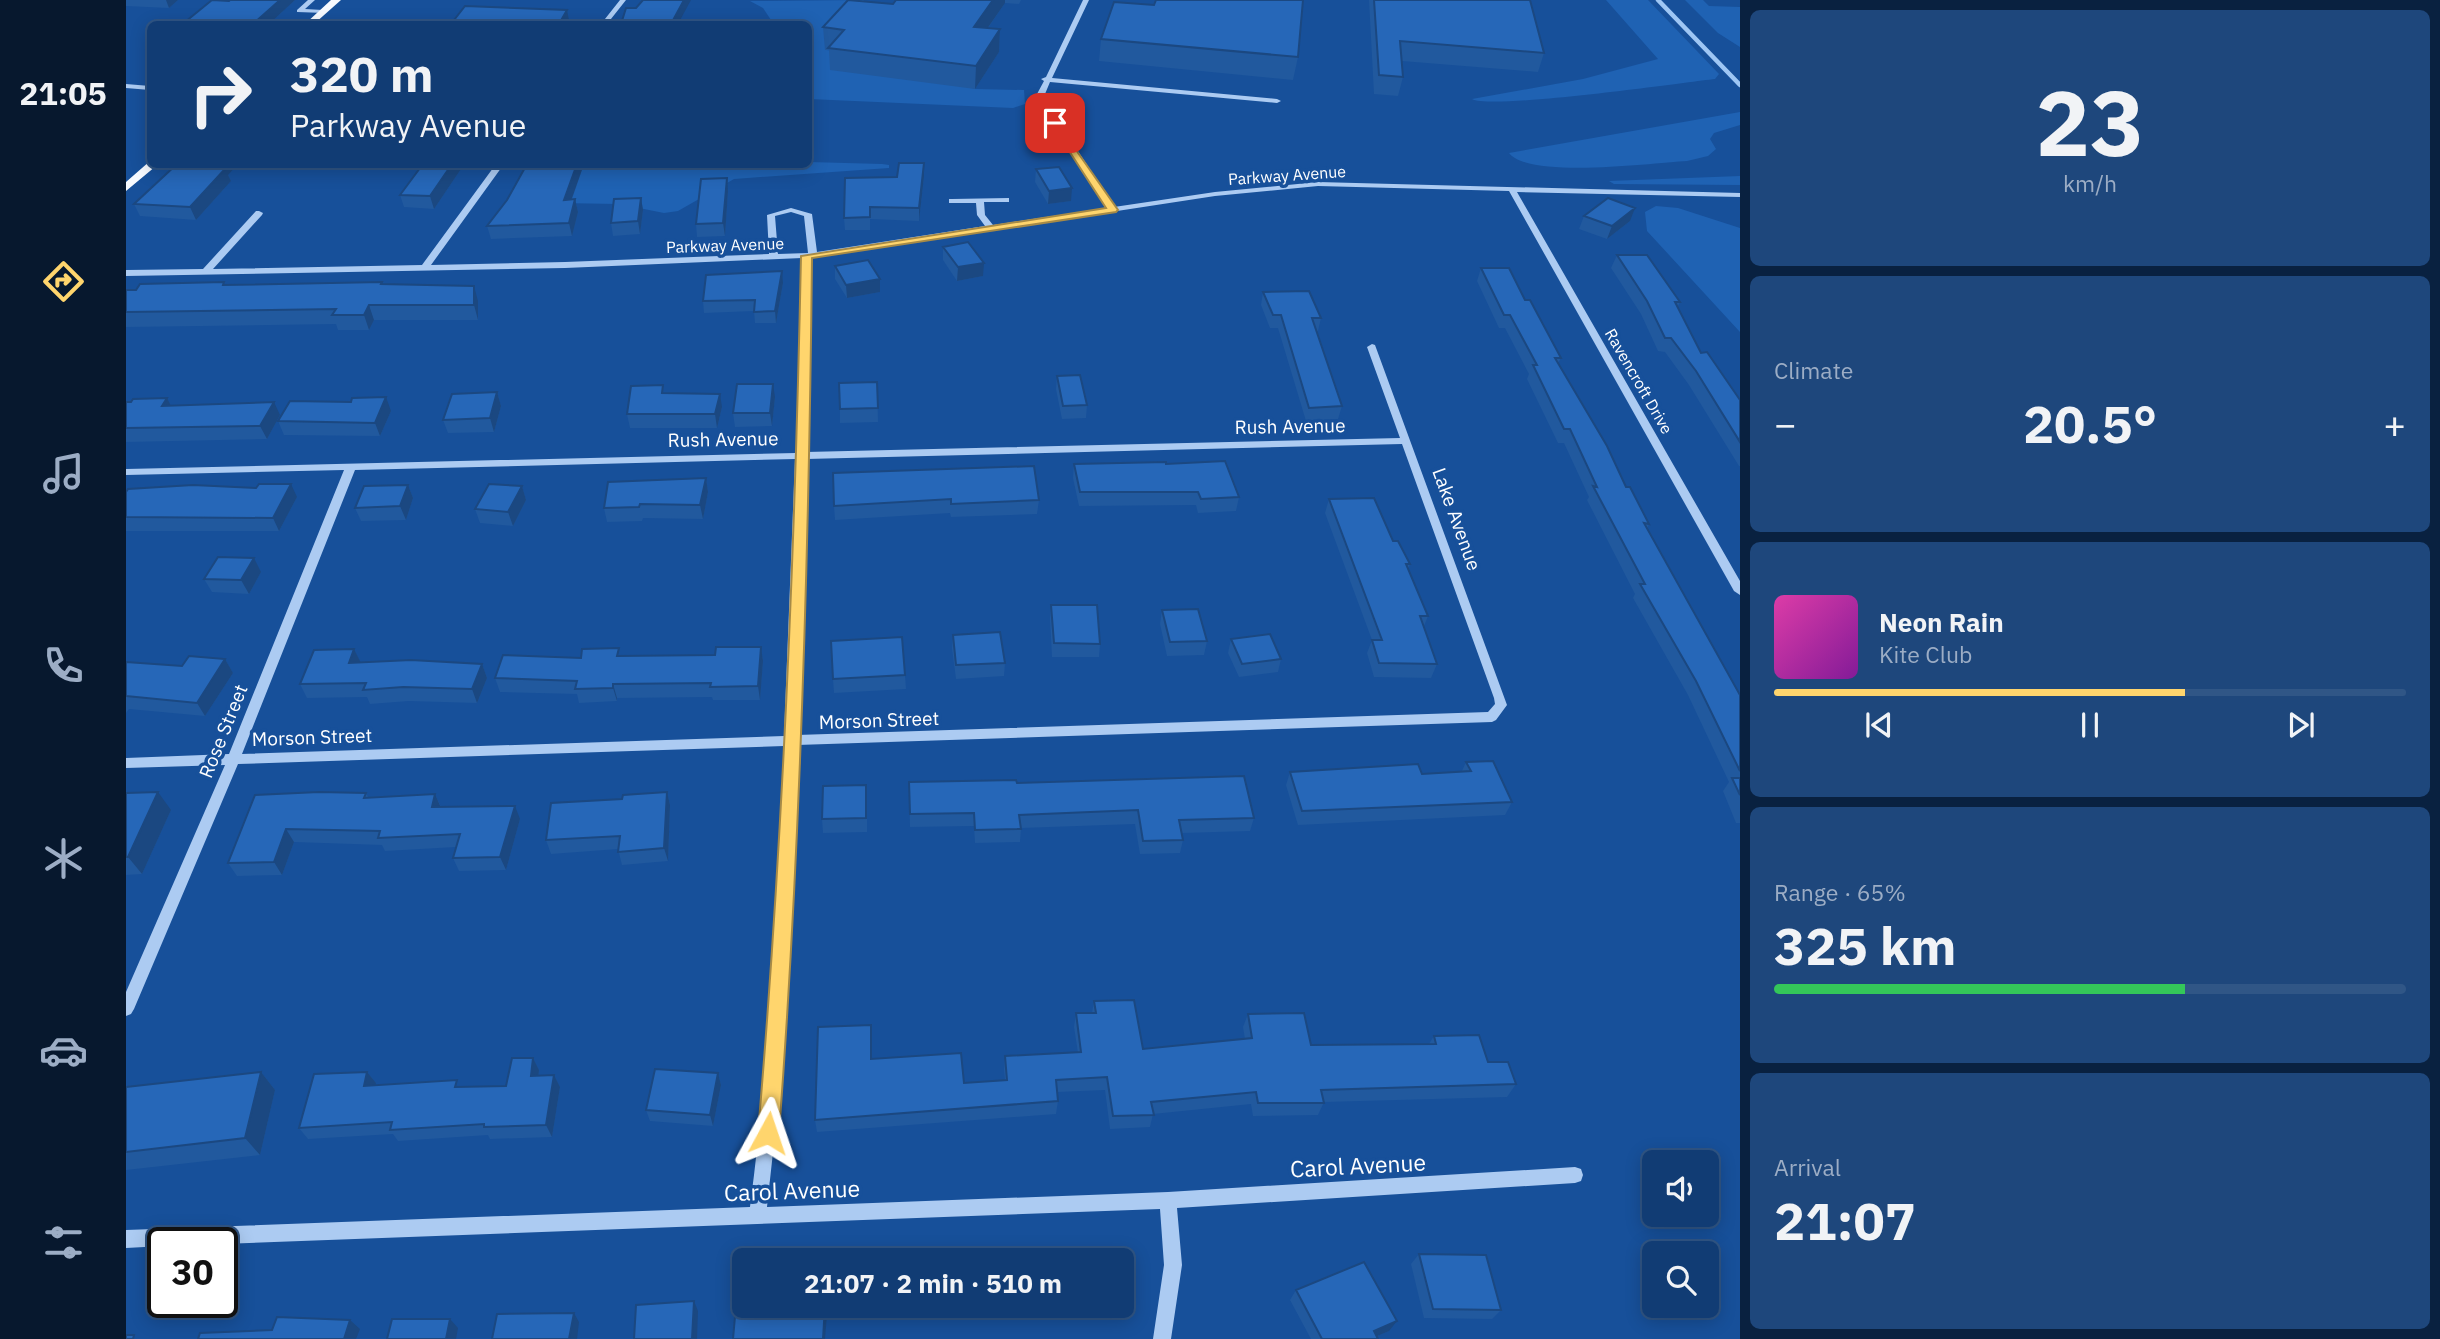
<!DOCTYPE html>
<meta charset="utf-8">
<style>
body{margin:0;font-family:"IBM Plex Sans",sans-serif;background:#1e477c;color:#f1f3f6;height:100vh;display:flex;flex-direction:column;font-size:26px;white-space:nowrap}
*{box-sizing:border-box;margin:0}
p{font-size:23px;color:#9cadc5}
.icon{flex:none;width:38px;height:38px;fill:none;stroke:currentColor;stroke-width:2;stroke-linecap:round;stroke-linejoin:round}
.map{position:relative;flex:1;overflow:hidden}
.details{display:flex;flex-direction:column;gap:10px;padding:10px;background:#092140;width:700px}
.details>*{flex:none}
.banner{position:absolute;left:21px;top:21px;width:665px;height:147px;border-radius:10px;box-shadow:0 4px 18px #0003,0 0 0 2px #305686;background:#113c74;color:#f1f3f6;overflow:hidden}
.fabs{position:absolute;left:1516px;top:1150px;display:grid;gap:14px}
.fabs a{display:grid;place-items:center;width:77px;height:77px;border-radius:10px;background:#113c74;box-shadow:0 4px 18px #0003,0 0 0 2px #305686;font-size:35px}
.speed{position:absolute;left:21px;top:1227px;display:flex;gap:14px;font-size:35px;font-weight:700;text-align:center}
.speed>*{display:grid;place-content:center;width:91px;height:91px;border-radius:50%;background:#113c74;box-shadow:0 4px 18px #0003,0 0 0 2px #305686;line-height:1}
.speed .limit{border:4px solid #111;border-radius:10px;background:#fff;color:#111}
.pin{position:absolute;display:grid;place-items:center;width:60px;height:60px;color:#fff;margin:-30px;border-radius:14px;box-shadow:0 4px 10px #0006}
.me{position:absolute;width:77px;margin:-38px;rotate:5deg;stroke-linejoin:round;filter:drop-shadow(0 0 5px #0008)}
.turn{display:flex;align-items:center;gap:24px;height:147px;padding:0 28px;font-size:32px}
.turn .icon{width:91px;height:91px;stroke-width:2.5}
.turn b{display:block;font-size:49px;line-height:60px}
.big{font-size:52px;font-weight:800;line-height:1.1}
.details .card{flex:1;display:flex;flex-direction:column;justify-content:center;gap:10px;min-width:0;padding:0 24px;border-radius:10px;background:#1e477c}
.details .dial{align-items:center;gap:0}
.dial b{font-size:91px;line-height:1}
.song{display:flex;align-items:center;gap:21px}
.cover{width:84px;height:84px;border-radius:10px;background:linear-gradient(135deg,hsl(320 70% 55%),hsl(290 70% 35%))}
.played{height:7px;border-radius:4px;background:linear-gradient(90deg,#ffd56d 65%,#305686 65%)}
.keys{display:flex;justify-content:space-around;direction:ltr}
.heat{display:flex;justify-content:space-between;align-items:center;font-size:38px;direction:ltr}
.charge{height:10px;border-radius:5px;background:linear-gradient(90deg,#34c759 65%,#305686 0)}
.trip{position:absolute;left:606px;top:1248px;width:402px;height:70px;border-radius:10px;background:#113c74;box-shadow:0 4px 18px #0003,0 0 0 2px #305686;font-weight:800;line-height:70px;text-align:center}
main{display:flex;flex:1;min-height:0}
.menu{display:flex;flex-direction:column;width:126px;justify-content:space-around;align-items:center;background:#07182e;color:#9cadc5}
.menu .icon{width:49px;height:49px}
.menu .active{color:#ffd56d}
.menu b{font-size:32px;color:#f1f3f6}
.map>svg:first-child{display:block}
.green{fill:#1f62b3}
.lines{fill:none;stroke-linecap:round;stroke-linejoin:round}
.stream{stroke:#9ec6f4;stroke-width:4.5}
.minor{fill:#accbf2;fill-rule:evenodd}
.major{fill:#f7faff;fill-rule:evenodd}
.wall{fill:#21599e}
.shaded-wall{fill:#1b4881}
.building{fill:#2667b8;stroke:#1b4881;stroke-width:2}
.route{fill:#ffd56d;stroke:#a68a47;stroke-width:2}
.labels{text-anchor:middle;stroke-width:7;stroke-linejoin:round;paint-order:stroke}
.far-street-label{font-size:16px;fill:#fff;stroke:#17509a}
.street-label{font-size:19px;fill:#fff;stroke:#17509a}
.near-street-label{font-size:23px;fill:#fff;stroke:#17509a}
</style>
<main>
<nav class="menu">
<b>21:05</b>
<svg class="icon active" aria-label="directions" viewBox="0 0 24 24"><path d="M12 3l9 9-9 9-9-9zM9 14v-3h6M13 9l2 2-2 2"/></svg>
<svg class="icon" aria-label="music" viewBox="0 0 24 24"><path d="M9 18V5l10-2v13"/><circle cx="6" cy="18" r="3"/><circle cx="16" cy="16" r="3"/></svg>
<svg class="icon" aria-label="phone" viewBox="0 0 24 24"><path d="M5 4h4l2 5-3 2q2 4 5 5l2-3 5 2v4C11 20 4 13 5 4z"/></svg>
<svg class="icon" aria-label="climate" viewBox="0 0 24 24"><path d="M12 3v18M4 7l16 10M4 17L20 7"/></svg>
<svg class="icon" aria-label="car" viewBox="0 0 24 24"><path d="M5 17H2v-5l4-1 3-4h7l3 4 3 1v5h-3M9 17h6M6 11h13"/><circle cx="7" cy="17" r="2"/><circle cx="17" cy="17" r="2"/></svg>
<svg class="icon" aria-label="filters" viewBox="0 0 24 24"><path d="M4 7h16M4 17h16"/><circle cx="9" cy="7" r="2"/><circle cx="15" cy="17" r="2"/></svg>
</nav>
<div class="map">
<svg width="1614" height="1339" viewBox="0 0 1614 1339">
<rect width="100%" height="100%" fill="#17509a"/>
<path class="green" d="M738 0 700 50 719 52 849 89 898 90 899 104 887 108 683 99 682 24H641L645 20 637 8 624 1Z
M1480 0H1522L1593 74 1589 79C1553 83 1367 110 1346 99L1457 79 1532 59Z
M1559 0H1577L1583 6 1614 7V47L1592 33Z
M1614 112V125L1588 133 1584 139 1590 149 1582 156 1561 161C1527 163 1403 179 1383 153Z
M683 162 756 164 763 165V168L608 179 552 211 538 213 493 204 433 203 450 165 682 164Z
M1614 176V185L1488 184 1483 181Z
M1530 206 1552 208 1614 228V332L1521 231 1519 212Z"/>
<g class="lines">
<path class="stream" d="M1532 0 1614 85"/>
<path class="minor" d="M182 0H189L179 9 197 10 199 11V13L171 12V10Z
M494 0H500L481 24H475Z
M957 0H963L926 78 1151 99 1155 101 1151 103 924 82 919 94 921 103 988 207 1089 192 1192 182 1614 193V197L1391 192 1614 581V595L1608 591 1383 191 1192 186 1089 196 684 258 680 452 1274 438 1241 347 1246 344 1249 345 1381 705 1370 720 1366 722 671 745C666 899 659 1053 641 1207L1042 1192 1449 1167 1455 1169 1457 1175 1455 1181 1449 1183 1051 1208 1056 1265 1045 1339H1027L1038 1265 1034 1209 96 1244 37 1242V1246L0 1248V1230L624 1207C644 1054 652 900 658 746L112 764 8 1009 5 1014 0 1016V992L99 765 0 768V758L103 754 218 470 0 475V469L670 453 676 258 439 268 0 276V270L77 269 130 211H133L137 213 136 215 87 269 296 265 370 164H378L305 265 439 262 643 254 641 215 665 208 686 214 691 252 859 226 851 215 850 203H823V199H826L883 198V202H858L859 215 867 225 981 208 913 103 911 94 918 81 915 79 920 77ZM665 212 678 216 682 253 652 254 649 216ZM1276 444 1368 698 1369 704 1362 712 671 735 680 459ZM669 459 658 736 116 754 229 470Z
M0 84 24 86V90L0 88Z"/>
<path class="major" d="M205 0H215L188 24H179Z
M24 161V164H31L30 166 0 191V182Z"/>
</g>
<path class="wall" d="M0 0H52L43 8 0 6Z
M104 0H169L143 24H60L59 22Z
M770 0H895L893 4 879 3 862 28 874 29 873 52 849 89 704 70 703 50H699L697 27 767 4Z
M1243 0H1404L1418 53 1412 72 1276 61 1277 77 1272 96 1248 94Z
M975 39 1172 57 1167 80 973 61Z
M798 163V176L793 221 744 219V230H719L718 218 771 177Z
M297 164H336L337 166 308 209 278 207 274 195Z
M401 164H458L446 199H449L452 212 446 236 365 239 361 226 381 200Z
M910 169 945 201 922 204 909 182Z
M102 175 105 181 70 220 14 216 8 204Z
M601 178 602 191 599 236 571 237 570 224Z
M515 198 517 210 514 234 487 236 485 223Z
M1458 216 1504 221 1481 239 1453 229Z
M817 247 857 276 831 281 817 260Z
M1491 255 1554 302 1552 306 1575 353 1614 400V466H1613L1563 385 1539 352 1532 351 1515 314 1485 268Z
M709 266 754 279V292L721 298 709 279Z
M1355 268 1399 300 1435 358 1432 363 1500 487 1523 524 1521 529 1614 696V823H1610L1597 791 1603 782 1562 695 1507 598 1509 594 1461 500 1463 497 1438 443H1432L1401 379 1403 374 1379 328H1373L1351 281Z
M657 283 650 323H629L628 311 578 313 577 301Z
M257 284 352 301V320H248L243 330H212L210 324 0 327V290L99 285Z
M1137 292 1195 318 1192 331H1191L1216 406 1212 419 1180 421 1152 328H1144L1135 305Z
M931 376 961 405 960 418 936 419 930 389Z
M751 382 752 422 714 423V409Z
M371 392 375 406 368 432 322 433 317 420Z
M538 393 596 407 591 428H504L501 414Z
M649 397 646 426 609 427 607 413Z
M0 402 44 406 154 415 141 439 0 442Z
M265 411 254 436 158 435 152 421Z
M948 464H1040L1113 497 1110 511 1072 513 1070 505 953 506 947 478Z
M908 466 913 500 911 514 825 517 824 513 709 520 708 506Z
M580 478 582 492 577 519 517 518 516 521 481 522 478 508Z
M282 485 287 498 280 520 235 521 229 508Z
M396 486 400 500 387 526 354 523 349 509Z
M0 492 171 497 153 531H0Z
M1203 499 1267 541 1284 564 1282 569 1302 616 1298 626 1311 664 1305 678 1248 677 1241 653 1246 640 1199 513Z
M135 572 123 594 86 592 78 579Z
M925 605 974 644 973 657H926L924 618Z
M1036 610 1081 641 1078 655 1041 656 1034 624Z
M827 635 879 663 878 676 830 679 826 648Z
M1105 639 1155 659 1152 672 1113 677 1102 653Z
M635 647 637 661 634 700H587L586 697 491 698V701L453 703 451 694 374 692 369 678 455 658 495 656 589 655Z
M228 649 234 662 356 664 361 678 351 703 283 701 244 704 241 697 181 698 174 684Z
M99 659 107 673 79 716 3 709 0 713V662L56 666Z
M779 675 780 689 708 693 707 679Z
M1340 762 1386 802 1379 815 1172 825 1160 785 1164 772 1296 774 1336 771Z
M783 782 891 783 1128 818 1124 831 1056 833 1057 840 1054 853 1014 854 1009 824 895 828 894 842 849 843 848 826 784 827Z
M541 792 544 805 542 861 496 865 492 849 425 854 420 840 496 799Z
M0 793 45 810 16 874 0 875Z
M240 793 242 797 309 794 315 807 394 819 380 870 333 871 327 858 330 847 259 851 256 845 168 842 156 875 111 876 102 863 129 795Z
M741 798V832L697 833 696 819Z
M968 1001 1017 1049 1119 1039 1117 1027 1122 1014 1185 1045 1303 1044 1308 1036 1362 1062 1390 1084 1381 1097 1198 1102 1192 1115 1127 1116 1125 1104 1027 1114 1024 1127 984 1129 979 1090 931 1092 932 1101 930 1114 691 1132 689 1120 746 1038V1059L838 1083 879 1080 878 1069 879 1056 952 1053 948 1027 950 1013H966Z
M407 1058 413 1070 412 1076 428 1075 434 1087 426 1137 364 1139 362 1135 272 1141 267 1134 182 1139 173 1128 241 1072 250 1083 249 1085 335 1087 380 1086Z
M135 1072 149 1090 134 1155 0 1170V1087Z
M592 1073 595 1085 587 1126 524 1121 520 1110Z
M1293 1254 1375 1310 1366 1319 1298 1318 1285 1264Z
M1170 1290 1263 1331 1251 1336 1252 1339H1185L1164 1300Z"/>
<path class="shaded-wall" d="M40 0H52L43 8Z
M154 0H169L143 24H127Z
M558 0H565L552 24H545Z
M867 0H879V3L847 49 848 27Z
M441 10 443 20 440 24H433Z
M874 29 873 52 849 89 850 66Z
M798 163V176L793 221V208Z
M94 164H112L102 175 105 181 70 220 64 207 90 169Z
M326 164H336L337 166 308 209 304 196Z
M451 164H458L441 212 438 200Z
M601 178 602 191 599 236 597 223Z
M946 188 945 201 922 204 923 191Z
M515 198 517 210 514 234 512 221Z
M449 199 452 212 446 236 443 223Z
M1509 208 1504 221 1481 239 1486 226Z
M858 263 857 276 831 281 832 267Z
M656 271 657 283 650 323 649 311Z
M754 279V292L721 298 720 285Z
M348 286 352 301V320L348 305Z
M243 305 248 320 243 330 238 315Z
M647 384 649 397 646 426 644 413Z
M371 392 375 406 368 432 364 418Z
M594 394 596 407 591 428 589 414Z
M260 397 265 411 254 436 249 423Z
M41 398 48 412 36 406Z
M148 402 154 415 141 439 134 426Z
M580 478 582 492 577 519 574 505Z
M165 484 171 497 153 531 147 518Z
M282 485 287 498 280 520 274 506Z
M396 486 400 500 387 526 382 512Z
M128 558 135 572 123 594 115 580Z
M635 647 637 661 634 700 632 686Z
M228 649 235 663H223Z
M99 659 107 673 79 716 71 703Z
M356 664 361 678 351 703 346 689Z
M487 684 491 698V701L487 688Z
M32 792 45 810 16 874 2 857Z
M541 792 544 805 542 861 538 848Z
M309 794 315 808 306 807Z
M389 806 394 819 380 870 374 857Z
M160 829 168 842 156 875 148 862Z
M407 1058 413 1070 411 1088 405 1076Z
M135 1072 149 1090 134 1155 119 1138Z
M241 1072 250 1083 246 1098 238 1086Z
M592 1073 595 1085 587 1126 584 1115Z
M428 1075 434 1087 426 1137 420 1125Z
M568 1301 572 1311 571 1339H566Z
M699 1306 701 1314 699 1339H697Z
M448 1313 453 1322 451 1339H443Z
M324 1319 332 1328 330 1339H320Z
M224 1320 234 1329 230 1339H218Z
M1271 1321 1263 1331 1244 1339 1248 1331Z"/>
<path class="building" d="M86 0 103 1 104 0H154L127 24H91L93 23 59 22Z
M517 0H558L545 24H495L500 8H510Z
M722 0 767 4 770 0H867L848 27 874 29 850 66 702 48 718 30 697 27Z
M1030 0H1177L1172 57 975 39 988 2 1028 5Z
M1248 0H1404L1418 53 1274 41 1277 77 1253 75Z
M339 6 441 10 433 24H325Z
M773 163H798L793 208 744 207V217L718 218 719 178 771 177Z
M51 164H94L90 169H99L64 207 8 204Z
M297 164H326L304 196 274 195Z
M401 164H451L438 200 449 199 443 223 361 226 381 200Z
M933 167 946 188 923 191 910 169Z
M601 178 597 223 570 224 575 179Z
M515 198 512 221 485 223 488 199Z
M1482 198 1509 208 1486 226 1458 216Z
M842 242 858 263 832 267 817 247Z
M1491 255H1521L1554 302H1549L1575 353 1581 352 1614 400V442L1570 371 1545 338H1539L1521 301Z
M742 260 754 279 720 285 709 266Z
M1355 268H1383L1399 300H1404L1435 358H1429L1481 446 1500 487H1504L1523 524 1518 523 1614 695V771L1570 681 1514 584H1519L1467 486 1471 487 1444 429H1438L1407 365H1411L1384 315H1378Z
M656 271 649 311 628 312 629 300 577 301 580 275Z
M98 282 97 285 256 282 255 284 348 286V305H243L238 315H206L210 309 0 312V290H10L14 284Z
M1183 291 1195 318H1186L1216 406 1183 408 1155 315H1147L1137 292Z
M954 375 961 405 937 406 931 376Z
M751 382 752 408 714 409 713 383Z
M611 384H647L644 413H607Z
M537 385 536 393 594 394 589 414H501L505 386Z
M371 392 364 418 317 420 326 394Z
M260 397 249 423 152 421 164 401 225 402 226 398Z
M41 398 36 406 148 402 134 426 0 428V402H5L7 399Z
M1099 461 1113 497 1075 499 1072 492H954L948 464 1040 462V464Z
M908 466 913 500 825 504V499L708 506 707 473Z
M580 478 574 505 514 504 513 507 478 508 482 482Z
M133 484H165L147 518 0 517V492L2 489 67 485 130 488Z
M363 484 396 486 382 512 349 509Z
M282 485 274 506 229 508 238 486Z
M1248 498 1267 541H1272L1284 564H1280L1302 616H1294L1311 664 1253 663 1246 640H1256L1203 499Z
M92 557 128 558 115 580 78 579Z
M925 605H971L974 644 928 643Z
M1072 609 1081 641 1044 642 1036 610Z
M874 632 879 663 830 665 827 635Z
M1144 634 1155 659 1116 664 1105 639Z
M776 637 779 675 707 679 705 641Z
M590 647H635L632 686 584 687 585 683 487 684V688L449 689 451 681 369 678 377 655 455 658 456 649 493 648 491 656 589 655Z
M228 649 223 663 285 660 356 664 346 689 277 687 237 690 240 683 174 684 188 650Z
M63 656 99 659 71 703 0 696V662L56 666Z
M1367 761 1386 802 1176 811 1164 772 1292 764 1296 774 1345 771 1340 762Z
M1118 776 1128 818 1053 820 1057 840 1017 841 1012 810 893 815 895 829 849 830 848 813 784 814 783 782 890 780 891 783Z
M1606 778H1614V795Z
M740 785V818L696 819 697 786Z
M32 792 2 857H0V793Z
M193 792 240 793 238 798 309 794 306 807 389 806 374 857 327 858 334 834 252 838 254 831 160 829 148 862 102 863 129 795Z
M541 792 538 848 492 852 494 836 420 840 425 803 496 799 497 795Z
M1008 1000 1017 1049 1126 1038 1122 1014 1178 1013 1185 1045 1310 1044 1308 1036 1353 1035 1362 1062H1382L1390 1084 1195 1090 1198 1103H1132L1130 1092 1025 1102 1028 1115 987 1116 981 1077 930 1080 932 1101 689 1120 692 1027 745 1025V1059L835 1053 838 1083 881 1080 879 1056 955 1052 950 1013H970L968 1001Z
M386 1058H407L405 1076 428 1075 420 1125 358 1127V1124L264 1130 266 1122 173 1128 188 1074 241 1072 238 1086 331 1080 329 1087 380 1086Z
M529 1069 592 1073 584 1115 520 1110Z
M135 1072 119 1138 0 1152V1087Z
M1293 1254 1360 1255 1375 1310 1307 1309Z
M1238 1262 1271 1321 1248 1331 1252 1339H1196L1170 1290Z
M568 1301 566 1339H508L510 1305Z
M610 1305 699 1306 697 1339H607Z
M448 1313 443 1339H366L371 1314Z
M151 1317 224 1320 218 1339H72L74 1333 146 1330Z
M266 1319H324L320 1339H261Z
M0 1335H8L7 1339H0Z"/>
<path class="route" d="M929 120 992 210 990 212 686 258C683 550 675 843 653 1133L650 1141 642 1144 635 1141 632 1133C657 842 669 549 675 256L980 208 925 123Z"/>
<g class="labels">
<g class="far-street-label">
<text transform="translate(1161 175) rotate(-4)" y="6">Parkway Avenue</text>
<text transform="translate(599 245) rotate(-2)" y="6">Parkway Avenue</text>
<text transform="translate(1513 381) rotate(60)" y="6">Ravencroft Drive</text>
</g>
<g class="street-label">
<text transform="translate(1164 426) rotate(-1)" y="7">Rush Avenue</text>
<text transform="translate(597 439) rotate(-1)" y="7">Rush Avenue</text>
<text transform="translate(1331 519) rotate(70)" y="7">Lake Avenue</text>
<text transform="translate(753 720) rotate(-2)" y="7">Morson Street</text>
<text transform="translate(97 731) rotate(-68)" y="7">Rose Street</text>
<text transform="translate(186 737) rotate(-2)" y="7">Morson Street</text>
</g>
<g class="near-street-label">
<text transform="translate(1232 1166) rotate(-3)" y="8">Carol Avenue</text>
<text transform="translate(666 1191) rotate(-2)" y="8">Carol Avenue</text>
</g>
</g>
</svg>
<div class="fabs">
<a><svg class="icon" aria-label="sound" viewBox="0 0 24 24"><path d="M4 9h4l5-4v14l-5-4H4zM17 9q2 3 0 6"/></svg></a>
<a><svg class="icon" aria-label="search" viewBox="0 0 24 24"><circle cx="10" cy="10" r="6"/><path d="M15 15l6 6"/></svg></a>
</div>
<div class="speed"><div class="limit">30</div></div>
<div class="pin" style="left:929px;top:123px;background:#d93025"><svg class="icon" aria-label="arrive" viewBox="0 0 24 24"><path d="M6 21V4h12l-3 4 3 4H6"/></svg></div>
<svg class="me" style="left:642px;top:1133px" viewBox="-20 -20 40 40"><path d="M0-17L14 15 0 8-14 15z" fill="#ffd56d" stroke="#fff" stroke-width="4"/></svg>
<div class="trip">21:07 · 2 min · 510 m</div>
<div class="banner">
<div class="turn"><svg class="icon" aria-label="right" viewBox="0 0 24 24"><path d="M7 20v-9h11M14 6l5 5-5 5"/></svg><div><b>320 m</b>Parkway Avenue</div></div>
</div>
</div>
<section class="details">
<div class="card dial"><b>23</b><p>km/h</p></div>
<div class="card"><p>Climate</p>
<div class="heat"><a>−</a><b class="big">20.5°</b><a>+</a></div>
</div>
<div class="card">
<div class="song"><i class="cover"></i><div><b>Neon Rain</b><p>Kite Club</p></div></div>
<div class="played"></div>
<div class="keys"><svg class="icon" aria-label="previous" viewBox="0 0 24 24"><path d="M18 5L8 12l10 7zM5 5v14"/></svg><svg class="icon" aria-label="pause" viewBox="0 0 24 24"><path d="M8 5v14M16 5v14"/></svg><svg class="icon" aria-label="next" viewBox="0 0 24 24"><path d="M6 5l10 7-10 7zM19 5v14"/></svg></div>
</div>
<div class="card"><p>Range · 65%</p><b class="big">325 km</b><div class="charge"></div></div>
<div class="card"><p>Arrival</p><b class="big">21:07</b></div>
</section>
</main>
